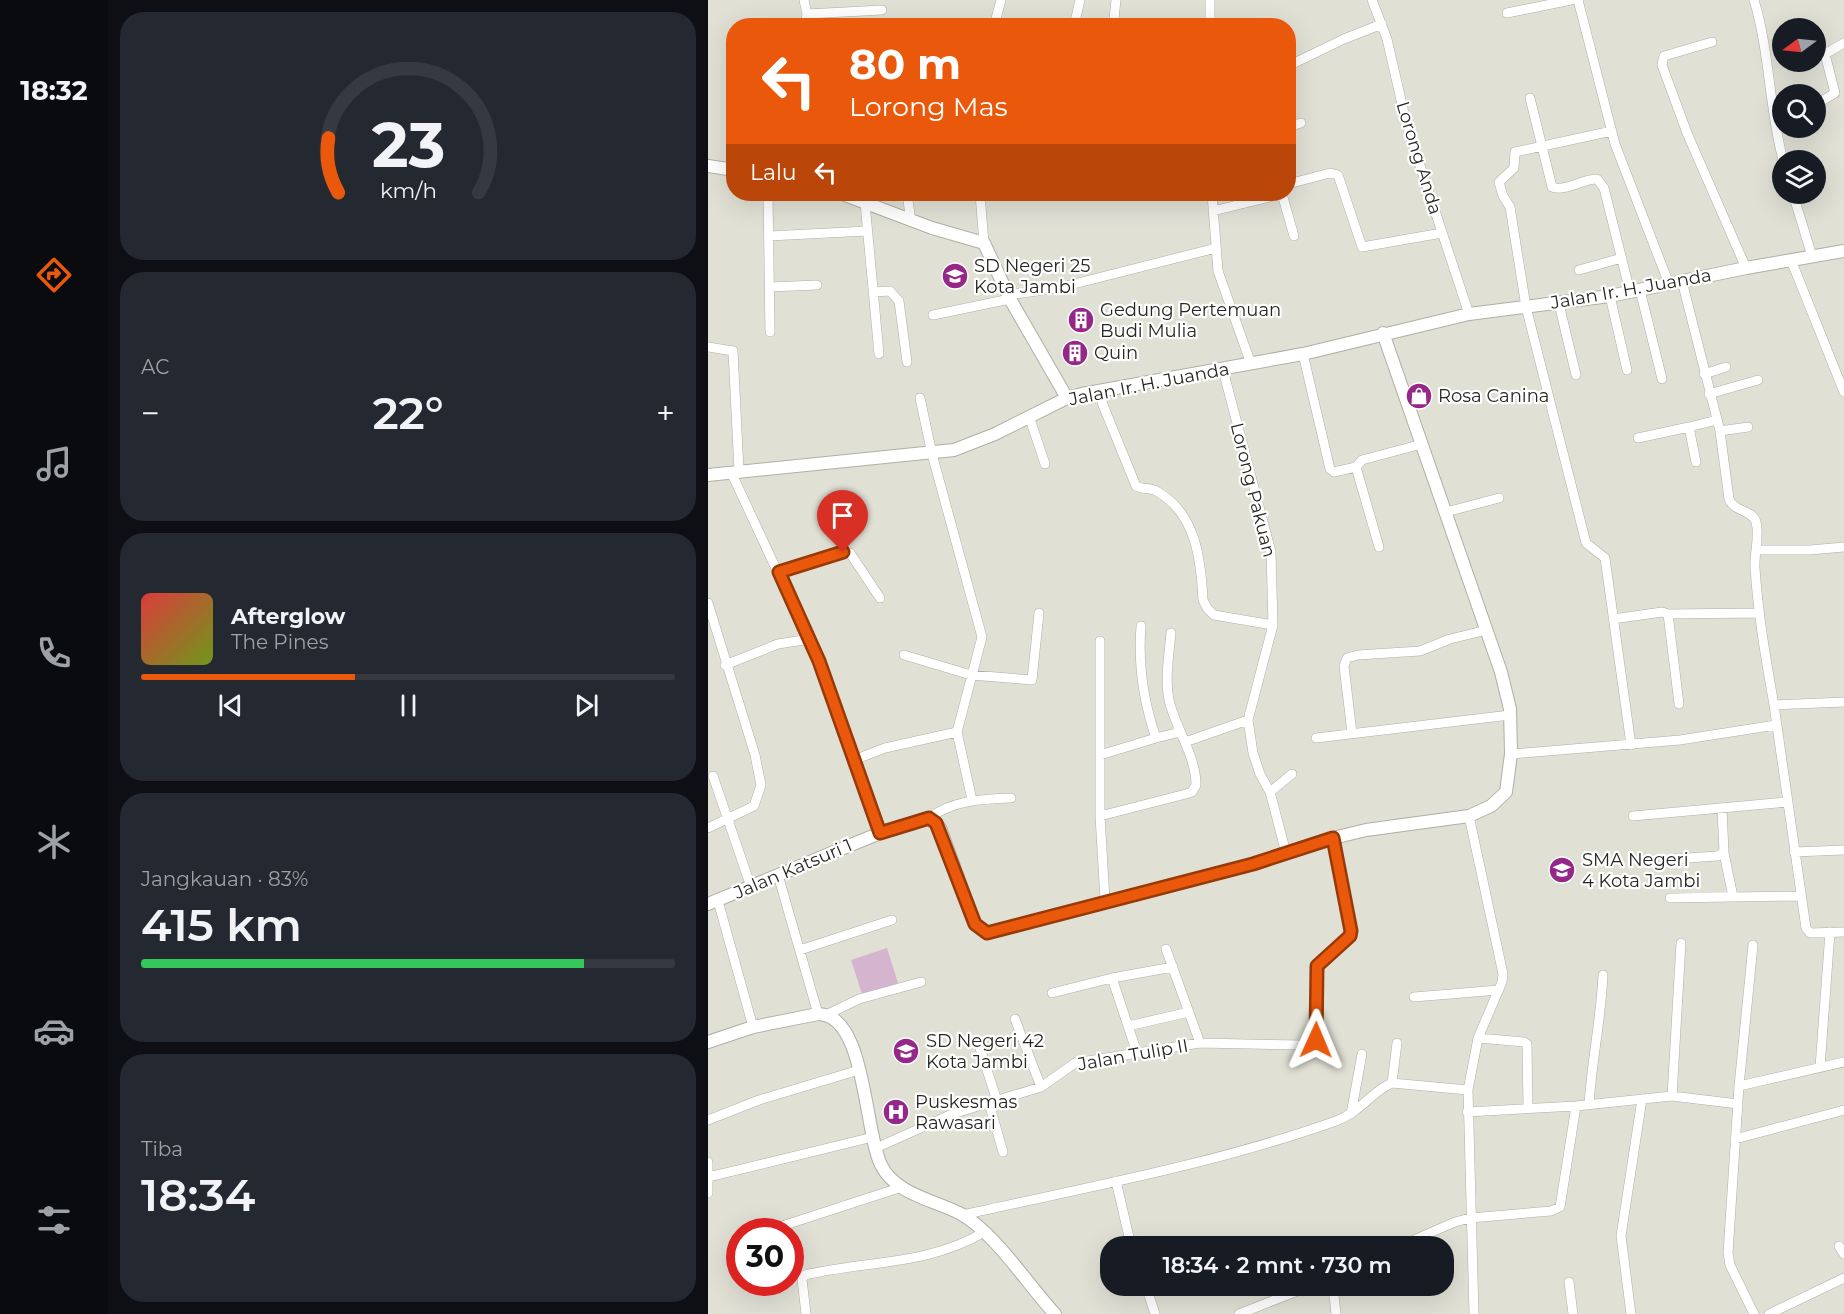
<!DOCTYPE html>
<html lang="id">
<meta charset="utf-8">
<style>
body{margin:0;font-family:Montserrat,sans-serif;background:#242831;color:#f1f3f6;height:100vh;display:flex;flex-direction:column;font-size:22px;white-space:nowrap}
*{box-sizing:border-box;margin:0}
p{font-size:20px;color:#9ea1a6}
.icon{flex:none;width:33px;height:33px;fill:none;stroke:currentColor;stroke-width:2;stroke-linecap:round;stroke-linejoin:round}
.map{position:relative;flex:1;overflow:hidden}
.panel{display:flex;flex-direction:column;gap:12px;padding:12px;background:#0d0f14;width:600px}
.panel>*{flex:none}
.top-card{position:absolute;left:18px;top:18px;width:570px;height:183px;border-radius:24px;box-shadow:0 6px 24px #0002;background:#ea580c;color:#fff;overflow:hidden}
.needle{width:39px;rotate:255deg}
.fabs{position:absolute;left:1064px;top:18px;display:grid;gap:12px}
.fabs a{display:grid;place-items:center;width:54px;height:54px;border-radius:50%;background:#171b24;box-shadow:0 6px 24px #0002;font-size:30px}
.speed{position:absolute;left:18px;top:1218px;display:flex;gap:12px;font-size:30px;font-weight:700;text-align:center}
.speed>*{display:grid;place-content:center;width:78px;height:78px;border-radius:50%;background:#171b24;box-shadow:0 6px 24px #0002;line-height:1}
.speed .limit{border:9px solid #d22;background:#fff;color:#111}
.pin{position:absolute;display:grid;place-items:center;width:51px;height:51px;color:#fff;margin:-62px -26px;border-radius:50% 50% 50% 0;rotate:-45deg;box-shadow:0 0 6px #0007}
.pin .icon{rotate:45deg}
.me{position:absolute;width:66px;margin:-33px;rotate:1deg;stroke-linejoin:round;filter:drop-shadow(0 0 4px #0008)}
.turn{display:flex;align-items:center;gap:21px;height:126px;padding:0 24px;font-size:27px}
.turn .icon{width:78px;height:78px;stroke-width:2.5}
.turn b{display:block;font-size:42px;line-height:51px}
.then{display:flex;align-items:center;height:57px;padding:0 24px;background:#0003;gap:12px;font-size:22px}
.big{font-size:45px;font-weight:600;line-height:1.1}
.panel .tile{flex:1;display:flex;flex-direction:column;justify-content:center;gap:9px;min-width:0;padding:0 21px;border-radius:24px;background:#242831}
.panel .dial{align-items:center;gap:0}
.dial svg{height:156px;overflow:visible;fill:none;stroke:#363941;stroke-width:7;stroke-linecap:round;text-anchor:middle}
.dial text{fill:#f1f3f6;stroke:none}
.song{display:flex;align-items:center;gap:18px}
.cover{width:72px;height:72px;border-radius:9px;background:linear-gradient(135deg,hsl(0 70% 55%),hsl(80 70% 35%))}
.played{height:6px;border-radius:3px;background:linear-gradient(90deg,#ea580c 40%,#363941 40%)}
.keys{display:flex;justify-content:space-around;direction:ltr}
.heat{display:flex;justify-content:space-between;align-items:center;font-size:33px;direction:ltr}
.charge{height:9px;border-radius:4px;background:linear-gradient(90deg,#34c759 83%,#363941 0)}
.trip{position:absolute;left:392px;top:1236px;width:354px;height:60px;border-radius:24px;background:#171b24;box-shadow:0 6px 24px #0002;font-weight:600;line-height:60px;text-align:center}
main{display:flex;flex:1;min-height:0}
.tab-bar{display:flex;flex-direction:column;width:108px;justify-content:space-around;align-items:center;background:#090b0e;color:#9ea1a6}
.tab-bar .icon{width:42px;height:42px}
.tab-bar .selected{color:#ea580c}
.tab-bar b{font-size:27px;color:#f1f3f6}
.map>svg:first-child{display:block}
.green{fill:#d5b4cf}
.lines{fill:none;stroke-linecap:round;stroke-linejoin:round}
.street-casing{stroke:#afafa5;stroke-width:10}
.secondary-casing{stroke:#afafa5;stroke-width:14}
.street{stroke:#fff;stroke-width:9}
.secondary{stroke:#fff;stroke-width:12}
.route-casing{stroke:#983908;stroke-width:15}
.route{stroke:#ea580c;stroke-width:10}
.labels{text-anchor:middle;stroke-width:4.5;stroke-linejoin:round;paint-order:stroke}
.street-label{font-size:18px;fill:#262622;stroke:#fff}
.poi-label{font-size:18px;fill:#262622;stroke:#fff;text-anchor:start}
</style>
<main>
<nav class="tab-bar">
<b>18:32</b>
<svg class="icon selected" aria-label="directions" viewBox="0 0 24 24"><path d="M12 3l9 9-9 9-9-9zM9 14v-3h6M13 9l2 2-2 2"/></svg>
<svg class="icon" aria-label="music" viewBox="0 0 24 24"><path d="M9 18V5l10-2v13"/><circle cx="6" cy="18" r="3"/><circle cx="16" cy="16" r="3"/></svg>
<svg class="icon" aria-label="phone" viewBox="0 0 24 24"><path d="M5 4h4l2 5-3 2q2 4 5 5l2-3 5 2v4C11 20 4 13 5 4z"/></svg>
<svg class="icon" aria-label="climate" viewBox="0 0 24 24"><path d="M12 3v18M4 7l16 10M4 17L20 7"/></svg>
<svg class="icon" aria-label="car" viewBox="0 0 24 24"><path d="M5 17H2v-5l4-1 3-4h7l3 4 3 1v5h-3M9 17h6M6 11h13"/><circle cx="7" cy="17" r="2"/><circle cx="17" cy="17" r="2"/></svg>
<svg class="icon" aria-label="filters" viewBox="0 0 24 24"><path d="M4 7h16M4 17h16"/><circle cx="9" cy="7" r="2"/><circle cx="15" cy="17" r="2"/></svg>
</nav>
<section class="panel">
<div class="tile dial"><svg viewBox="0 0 100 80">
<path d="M14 69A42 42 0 1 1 86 69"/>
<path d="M14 69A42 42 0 0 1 9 41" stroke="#ea580c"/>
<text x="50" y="56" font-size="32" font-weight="700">23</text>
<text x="50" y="72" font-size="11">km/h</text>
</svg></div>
<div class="tile"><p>AC</p>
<div class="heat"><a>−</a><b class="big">22°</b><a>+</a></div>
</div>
<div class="tile">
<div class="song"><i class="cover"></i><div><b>Afterglow</b><p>The Pines</p></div></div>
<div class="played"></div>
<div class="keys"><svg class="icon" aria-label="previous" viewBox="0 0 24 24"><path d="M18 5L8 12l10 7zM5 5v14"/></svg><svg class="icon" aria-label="pause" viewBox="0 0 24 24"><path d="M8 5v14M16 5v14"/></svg><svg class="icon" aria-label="next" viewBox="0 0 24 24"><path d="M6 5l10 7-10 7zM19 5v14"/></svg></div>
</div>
<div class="tile"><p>Jangkauan · 83%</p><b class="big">415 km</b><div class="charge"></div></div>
<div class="tile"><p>Tiba</p><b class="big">18:34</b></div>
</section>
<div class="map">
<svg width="1136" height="1314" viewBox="0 0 1136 1314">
<rect width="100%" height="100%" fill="#e0e0d5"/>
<path class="green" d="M179 948 190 983 154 994 143 960Z"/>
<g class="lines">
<defs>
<path id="street" d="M96 0 99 14 97 26
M664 0 679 39 699 126 761 314
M870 0 907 144 961 284
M1046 0C1062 53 1061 108 1075 160
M799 13 863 0
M99 14 174 10
M406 19 408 0
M286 26 293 0
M366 26 372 0
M502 26V0
M1004 42 956 56 954 65 979 133 1038 268
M580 66 636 39 674 24
M822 98 844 187C857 192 874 179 889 179L896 188 922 292
M1107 105 1127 93 1117 54 1136 43
M580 127 593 123
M904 131 807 152 806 168 791 182 795 196 802 207 818 307 878 543 897 558 923 745
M580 184 622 173 630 175 654 247 734 233
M60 194 62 332
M199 194 203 221
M272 194 276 243
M504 194 510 271 543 364
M574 194 586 236
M1085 194 1104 256
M157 203 171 354
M505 211 574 194
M61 236 159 231
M1083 260 1136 392
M871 270 914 258
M974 281 1012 431 1021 499C1026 512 1045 510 1048 522 1052 536 1046 553 1047 568 1050 614 1058 660 1066 705
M62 287 109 285
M932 290 954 379
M165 292 182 291 191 301 199 362
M300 295 350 288 508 248
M902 296 919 370
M851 304 868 375
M225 315 302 299
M0 347 25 351 31 471
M595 354 622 469 626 472 648 467 654 460 714 444
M515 370 563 552 565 625 540 720 545 753 552 774 562 792 578 853
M996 374 1018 367
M392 391 395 405 428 486C435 490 443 487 450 492 488 514 493 560 495 600L499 608 506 615 565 625
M1001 394 1050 380
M212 398 224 454 274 637 249 732 264 800
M321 416 337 464
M1012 431 1040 427
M930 438 981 427
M988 462 981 427 1009 420
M648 467 671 547
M23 472 111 661 172 833
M738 512 791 498
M1048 550H1102L1136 547
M71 572 135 552 142 553 172 598
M0 603 47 755 53 785 46 806 0 828
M960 614 1051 613
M905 619 954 612 960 614 971 704
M433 626C430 663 436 703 448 738L472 732
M392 641V816L397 900
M196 655 263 675 324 680 331 613
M17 665 70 644 102 639
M1136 702 1066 705 1098 928 1102 933 1136 932
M644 733 636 666 639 658 650 655 712 651 742 639 779 630
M608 738 802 715
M477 742 540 720
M803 754 972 740 1068 725
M392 755 448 738
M146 760 177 748 249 732
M5 776 43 887
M562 792 584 774
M392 816 478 794 484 792 488 785C488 757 469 730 462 704 456 682 461 655 463 633
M761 816 795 974 794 982 770 1038 760 1090 766 1314
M925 816 1079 802
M221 818C246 800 274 799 303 798
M1086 852 1136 850
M1016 853 1025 897
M965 859 1009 856 1016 853 1014 808
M70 875 110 1014
M962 898 1092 896
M10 901 45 1027
M458 949 492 1043
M92 950 184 920
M404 978 465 967
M344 993 404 978 429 1053
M706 997 791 990
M120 1014 151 999 213 982
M307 1019 333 1087
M420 1026 481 1012
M770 1038 816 1042 819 1044 820 1108
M271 1045 289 1101
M1112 1067 1122 932
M684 1083 689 1043
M1031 1086 1045 945
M964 1096 1030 1104
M281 1103 295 1152
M881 1104C884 1060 893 1018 895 975
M759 1112 868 1106 964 1096 973 943
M643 1114 654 1054
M0 1120 51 1100 151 1070
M1027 1139 1136 1110
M168 1148 244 1114 333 1087 367 1063 492 1043 593 1045 607 1042 609 966 641 936 643 931 625 838
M0 1162V1193
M1 1177 165 1137
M408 1181 421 1237
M255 1215C380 1187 507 1164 628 1121 654 1111 664 1091 684 1083L760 1090
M74 1226 194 1187
M692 1246 747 1222 762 1218 843 1211 852 1207 868 1106
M1131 1246 1136 1254
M861 1282 865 1314
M438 1286 447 1314
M625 1286 628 1314
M98 1314 94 1279 97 1275C156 1261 222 1265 276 1232
M531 1314 602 1286
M923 1314 913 1236 934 1099
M1046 1314 1022 1265 1020 1253 1031 1086 1136 1062
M1061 1314 1136 1278"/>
<path id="secondary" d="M0 166 26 170
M134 194 224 228 276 243 302 299 359 398
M0 475 246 450 287 434 359 398 374 394 595 354 761 314 902 296 1038 268 1136 251
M0 904 172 833 221 818 232 828 267 924 279 933 545 864 625 838 658 830 761 816 783 806 798 792 803 754 802 709 793 672 675 333
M0 1042 45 1027 110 1014C158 1014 156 1130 173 1165 188 1195 227 1200 253 1214 287 1233 320 1285 347 1314"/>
</defs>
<use href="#street" class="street-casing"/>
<use href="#secondary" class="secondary-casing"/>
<use href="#street" class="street"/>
<use href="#secondary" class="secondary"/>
</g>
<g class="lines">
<defs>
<path id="route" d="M135 552 71 572 111 661 172 833 221 818 228 823 267 924 279 933 545 864 625 838 643 931 642 936 609 966 608 1040"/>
</defs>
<use href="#route" class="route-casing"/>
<use href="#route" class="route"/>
</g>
<defs>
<symbol id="school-disc" viewBox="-11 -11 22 22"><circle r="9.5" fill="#942788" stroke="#fff"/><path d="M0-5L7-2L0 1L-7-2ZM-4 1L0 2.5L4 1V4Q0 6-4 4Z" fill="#fff"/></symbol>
<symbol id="building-disc" viewBox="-11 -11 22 22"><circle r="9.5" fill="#942788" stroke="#fff"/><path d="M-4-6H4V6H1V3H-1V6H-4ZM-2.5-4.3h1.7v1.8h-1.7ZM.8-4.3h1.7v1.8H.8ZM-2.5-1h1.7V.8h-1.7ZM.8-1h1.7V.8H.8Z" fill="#fff"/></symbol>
<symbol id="shop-disc" viewBox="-11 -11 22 22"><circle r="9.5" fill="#942788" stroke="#fff"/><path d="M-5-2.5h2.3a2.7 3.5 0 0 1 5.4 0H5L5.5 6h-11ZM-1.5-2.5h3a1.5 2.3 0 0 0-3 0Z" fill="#fff"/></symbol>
<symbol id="hospital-disc" viewBox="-11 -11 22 22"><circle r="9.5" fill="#942788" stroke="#fff"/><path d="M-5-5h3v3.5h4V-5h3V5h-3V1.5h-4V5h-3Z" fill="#fff"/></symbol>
</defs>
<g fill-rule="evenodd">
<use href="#school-disc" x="232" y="261" width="30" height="30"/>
<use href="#building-disc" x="358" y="305" width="30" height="30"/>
<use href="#building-disc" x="352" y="338" width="30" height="30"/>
<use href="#shop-disc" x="696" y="381" width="30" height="30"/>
<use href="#school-disc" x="839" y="855" width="30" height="30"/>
<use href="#school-disc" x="183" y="1036" width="30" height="30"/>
<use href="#hospital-disc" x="173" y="1097" width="30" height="30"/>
</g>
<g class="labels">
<g class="street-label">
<text transform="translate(711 158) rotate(73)" y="6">Lorong Anda</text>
<text transform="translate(923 289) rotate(-10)" y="6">Jalan Ir. H. Juanda</text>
<text transform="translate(441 384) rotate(-11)" y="6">Jalan Ir. H. Juanda</text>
<text transform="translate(545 490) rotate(76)" y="6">Lorong Pakuan</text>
<text transform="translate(85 869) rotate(-23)" y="6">Jalan Katsuri 1</text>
<text transform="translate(425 1055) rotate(-10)" y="6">Jalan Tulip II</text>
</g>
<g class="poi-label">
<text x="266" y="272">SD Negeri 25<tspan x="266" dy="21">Kota Jambi</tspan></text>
<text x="392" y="316">Gedung Pertemuan<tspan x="392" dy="21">Budi Mulia</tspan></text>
<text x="386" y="359">Quin</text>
<text x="730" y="402">Rosa Canina</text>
<text x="874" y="866">SMA Negeri<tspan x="874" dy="21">4 Kota Jambi</tspan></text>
<text x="218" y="1047">SD Negeri 42<tspan x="218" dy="21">Kota Jambi</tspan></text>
<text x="207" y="1108">Puskesmas<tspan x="207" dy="21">Rawasari</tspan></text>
</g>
</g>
</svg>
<div class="fabs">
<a><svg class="needle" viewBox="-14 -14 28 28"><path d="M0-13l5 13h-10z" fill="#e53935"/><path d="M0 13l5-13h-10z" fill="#9ea1a6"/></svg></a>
<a><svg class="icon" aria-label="search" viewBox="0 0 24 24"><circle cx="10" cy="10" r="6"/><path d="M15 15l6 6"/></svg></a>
<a><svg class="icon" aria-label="layers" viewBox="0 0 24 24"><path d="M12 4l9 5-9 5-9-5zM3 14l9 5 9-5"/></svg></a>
</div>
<div class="speed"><div class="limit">30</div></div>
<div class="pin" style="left:135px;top:552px;background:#d93025"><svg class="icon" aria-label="arrive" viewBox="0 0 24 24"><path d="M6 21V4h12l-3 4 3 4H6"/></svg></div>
<svg class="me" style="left:608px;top:1040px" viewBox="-20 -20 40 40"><path d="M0-17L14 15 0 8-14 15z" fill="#ea580c" stroke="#fff" stroke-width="4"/></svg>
<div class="trip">18:34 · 2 mnt · 730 m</div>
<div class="top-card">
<div class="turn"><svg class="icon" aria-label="left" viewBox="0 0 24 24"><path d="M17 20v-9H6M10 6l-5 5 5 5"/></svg><div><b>80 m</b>Lorong Mas</div></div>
<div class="then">Lalu<svg class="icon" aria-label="left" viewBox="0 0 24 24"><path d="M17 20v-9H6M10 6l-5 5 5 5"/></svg></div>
</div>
</div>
</main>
